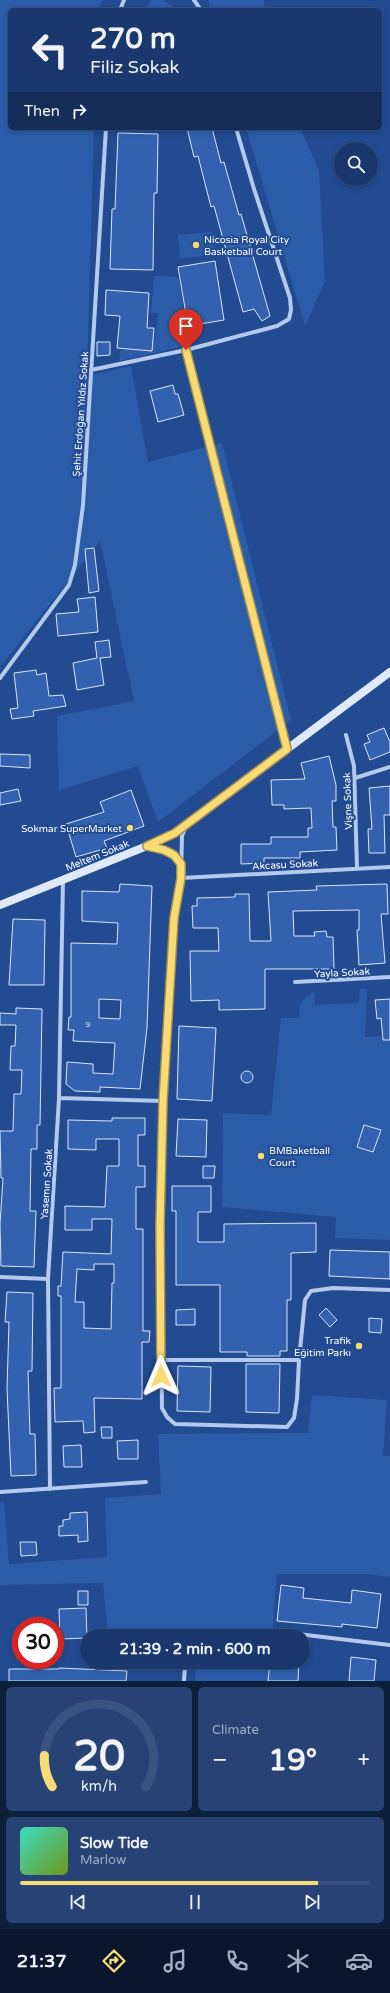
<!DOCTYPE html>
<meta charset="utf-8">
<style>
body{margin:0;font-family:"Varela Round",sans-serif;background:#274376;color:#f1f3f6;height:100vh;display:flex;flex-direction:column;font-size:15px;white-space:nowrap}
*{box-sizing:border-box;margin:0}
p{font-size:13px;color:#9facc2}
.icon{flex:none;width:22px;height:22px;fill:none;stroke:currentColor;stroke-width:2;stroke-linecap:round;stroke-linejoin:round}
.map{position:relative;height:1681px;overflow:hidden}
.drawer{display:flex;flex-direction:column;gap:6px;padding:6px;background:#0e1f3c;flex:1}
.drawer>*{flex:none}
.top-card{position:absolute;left:8px;top:8px;width:374px;height:122px;border-radius:6px;box-shadow:0 2px 6px #0003,0 0 0 1px #385281;background:#1a386e;color:#f1f3f6;overflow:hidden}
.buttons{position:absolute;left:334px;top:142px;display:grid;gap:8px}
.buttons a{display:grid;place-items:center;width:44px;height:44px;border-radius:50%;background:#1a386e;box-shadow:0 2px 6px #0003,0 0 0 1px #385281;font-size:20px}
.speed{position:absolute;left:12px;top:1617px;display:flex;gap:8px;font-size:20px;font-weight:700;text-align:center}
.speed>*{display:grid;place-content:center;width:52px;height:52px;border-radius:50%;background:#1a386e;box-shadow:0 2px 6px #0003,0 0 0 1px #385281;line-height:1}
.speed .limit{border:6px solid #d22;background:#fff;color:#111}
.pin{position:absolute;display:grid;place-items:center;width:34px;height:34px;color:#fff;margin:-41px -17px;border-radius:50% 50% 50% 0;rotate:-45deg;box-shadow:0 0 4px #0007}
.pin .icon{rotate:45deg}
.me{position:absolute;width:44px;margin:-22px;rotate:359deg;stroke-linejoin:round;filter:drop-shadow(0 0 3px #0008)}
.turn{display:flex;align-items:center;gap:14px;height:84px;padding:0 16px;font-size:18px}
.turn .icon{width:52px;height:52px;stroke-width:2.5}
.turn b{display:block;font-size:28px;line-height:34px}
.then{display:flex;align-items:center;height:38px;padding:0 16px;background:#0003;gap:8px;font-size:15px}
.big{font-size:30px;font-weight:700;line-height:1.1}
.drawer .card{flex:1;display:flex;flex-direction:column;justify-content:center;gap:6px;min-width:0;padding:0 14px;border-radius:6px;background:#274376}
.drawer .dial{align-items:center;gap:0}
.dial svg{height:104px;overflow:visible;fill:none;stroke:#385281;stroke-width:7;stroke-linecap:round;text-anchor:middle}
.dial text{fill:#f1f3f6;stroke:none}
.song{display:flex;align-items:center;gap:12px}
.cover{width:48px;height:48px;border-radius:6px;background:linear-gradient(135deg,hsl(170 70% 55%),hsl(80 70% 35%))}
.played{height:4px;border-radius:2px;background:linear-gradient(90deg,#f9db76 85%,#385281 85%)}
.keys{display:flex;justify-content:space-around;direction:ltr}
.heat{display:flex;justify-content:space-between;align-items:center;font-size:22px;direction:ltr}
.drawer .tiles{flex:1;display:grid;gap:6px;grid-template-columns:1fr 1fr}
.card:last-child{grid-column:span 2}
.trip{position:absolute;left:80px;top:1629px;width:230px;height:40px;border-radius:20px;background:#1a386e;box-shadow:0 2px 6px #0003,0 0 0 1px #385281;font-weight:700;line-height:40px;text-align:center}
.tab-bar{display:flex;height:64px;justify-content:space-around;align-items:center;background:#0a162c;color:#9facc2}
.tab-bar .icon{width:28px;height:28px}
.tab-bar .on{color:#f9db76}
.tab-bar b{font-size:18px;color:#f1f3f6}
.map>svg:first-child{display:block}
.green{fill:#2b5caa}
.building{fill:#3262af;stroke:#d9e6f9;fill-rule:evenodd}
.lines{fill:none;stroke-linecap:round;stroke-linejoin:round}
.street{stroke:#b4caed;stroke-width:4}
.secondary{stroke:#e0e9fa;stroke-width:8}
.route-casing{stroke:#a28e4d;stroke-width:10}
.route{stroke:#f9db76;stroke-width:7}
.poi-dot{fill:#f9db76;stroke:#224b92;stroke-width:1.5}
.labels{text-anchor:middle;stroke-width:4;stroke-linejoin:round;paint-order:stroke}
.number-label{font-size:8px;fill:#ccd8eb}
.poi-label{font-size:10px;fill:#fff;stroke:#224b92;text-anchor:start}
.street-label{font-size:10px;fill:#fff;stroke:#224b92}
</style>
<div class="map">
<svg width="390" height="1681" viewBox="0 0 390 1681">
<rect width="100%" height="100%" fill="#224b92"/>
<path class="green" d="M0 0H103L97 10H10V128H94L87 376 131 366 148 462 222 443 291 720 158 822 138 766 59 790 57 716 134 701 100 541 0 667Z
M152 0H164L177 10H144Z
M208 0H264L265 10H211Z
M246 128H300L319 170 325 281 305 326Z
M212 232 214 255 180 258 178 235Z
M154 276 178 277 190 345 119 361 122 338 155 341 158 313H151Z
M360 989H367L365 1037 390 1036V1240L335 1238 336 1217 222 1207 223 1113 271 1115 281 1018H299L300 1004 307 996 314 992 315 1005 359 1003Z
M312 1395 387 1400 383 1456H390V1577L367 1574H277L272 1636H108L103 1583 0 1585V1503L4 1502 9 1564 107 1557 105 1498 161 1494 158 1434 308 1433Z
M132 1662H269L268 1681H195L196 1668Z"/>
<path class="building" d="M187 128H212L221 163 224 162 239 215 241 214 270 316 262 321 254 309 243 312 214 206 211 207 198 156 194 157Z
M118 133 158 134 157 193H154L153 270 110 269 112 209H115Z
M215 261 224 320 188 326 178 267Z
M106 290 149 293 147 328H154L152 351 117 348 120 316 105 315Z
M97 342H110V355L97 356Z
M173 385 175 394H178L184 415 158 422 150 391Z
M94 548 99 591 89 593 85 549Z
M95 597 98 632 58 636 56 614 79 612 77 599Z
M109 640 111 657 100 658 104 685 77 690 73 663 97 658 95 642Z
M36 670 37 675 46 673 49 696 63 695 66 706 33 711 34 716 12 719 10 709 18 708 14 673Z
M384 728 390 742V752L370 760 364 744 370 742 367 735Z
M0 754 30 755V768L0 766Z
M329 756 336 785V801H332L333 827H336L337 850 300 852V858H264V863L241 864V844H271V837H308V828H312L311 808 284 809V805H272L271 780 305 779 301 763Z
M390 786V815H384L385 853H369L368 829H372L369 788Z
M18 789 21 801 0 805V793Z
M131 790 144 826 104 841 107 848 76 857 66 824 104 812 100 802Z
M120 884 152 886 147 1028 140 1089 100 1087V1092L75 1091 66 1084 67 1062 93 1064V1073L113 1074 115 1043 73 1041 74 1030H68L69 1017H71V943L117 944 118 923 82 921V891L119 892ZM99 999 121 1000 120 1019 99 1018Z
M387 884 388 914H381L385 963 359 965 357 930H359V910L293 911 294 936H315L314 932 326 931 327 937H333L334 969H265V1009L219 1010V1000L191 1001 190 951H219L218 928H193L192 906H197V898L235 897V894H249L250 941H271L268 892 317 890 316 886Z
M13 919 45 920 44 985H9Z
M390 999V1040H383L381 1018 377 1019 375 1000Z
M16 1008 42 1009 40 1125H37V1149H31L30 1211H36L34 1267 1 1266 0 1224 3 1178H1L0 1131H13L14 1094H21L22 1070H10L11 1046H15L16 1025H0V1013L16 1014Z
M179 1026 216 1028 212 1101 177 1099Z
M241 1077a6 6 0 1 1 12 0a6 6 0 1 1-12 0Z
M112 1118H145V1135H138V1166H145V1187H136V1229H143V1331H150L149 1342H142V1399L94 1398 95 1432 84 1433 83 1421 55 1422 54 1388H61V1296H58V1286H61L63 1252 111 1254 112 1219H92V1230H65V1206L105 1207 107 1166H119V1139H96V1150L68 1149V1120L112 1121ZM94 1264H114V1283H112L111 1329 84 1328V1302H75L77 1269 94 1270Z
M178 1119 207 1120 206 1157 176 1156Z
M364 1125 381 1130 373 1152 357 1147Z
M203 1166H215L214 1178H203Z
M172 1186H211V1212H198V1242H224V1224L316 1223V1252L291 1253V1300H287V1351H280V1356H247V1352H220V1285H176V1211H172Z
M330 1250 390 1252V1279L329 1276Z
M7 1292 33 1293 32 1371H28L30 1434H35L36 1475 11 1476 7 1389 9 1322H5Z
M326 1308 337 1320 330 1327 319 1315Z
M195 1309V1325H176V1310Z
M369 1318 382 1319 381 1333 369 1332Z
M246 1364H280L279 1413 246 1412Z
M178 1366 211 1367 210 1412 177 1411Z
M101 1427H112V1438H102Z
M138 1440V1459H118L117 1441Z
M81 1445 82 1467H64L63 1446Z
M87 1512 88 1541 78 1542V1535L59 1536V1526H63V1520L70 1519V1513Z
M20 1542H36L37 1555 21 1556Z
M281 1585 304 1588 303 1598 351 1603 352 1590 381 1594 377 1628 342 1624V1627L277 1621Z
M78 1591H88V1605H78Z
M86 1608 87 1638 60 1639 59 1609Z
M351 1657 376 1660 374 1681H349Z
M270 1662H299L298 1681H268Z
M59 1668 127 1671 126 1681H9V1669H59Z"/>
<g class="lines">
<path class="street" d="M194 0 201 10
M120 10 124 0
M186 350 287 749
M91 370 186 350 277 326 289 319 291 310 290 298 254 189 236 128
M0 678 69 585 75 565 83 505 106 128
M346 735 354 766 357 868
M355 778 390 767
M186 826 182 836 181 878 174 918 163 1101 160 1225 162 1408 167 1417 175 1424 287 1427 294 1418 297 1399 299 1360 305 1300 311 1291 333 1288 390 1290
M150 847C164 849 172 852 181 864
M181 878 390 867
M295 982 390 977
M59 1098 163 1101
M0 1277 48 1279
M161 1360H299
M50 1489 48 1279 59 1098 63 880
M0 1492 146 1482
M273 1631 390 1645
M184 1681 185 1666"/>
<path class="secondary" d="M0 905 147 846 175 833 390 672"/>
</g>
<g class="lines">
<defs>
<path id="route" d="M161 1376 160 1225 163 1101 174 918 181 878V864L174 855 164 850 147 846 175 833 287 749 186 350"/>
</defs>
<use href="#route" class="route-casing"/>
<use href="#route" class="route"/>
</g>
<g class="poi-dot">
<circle cx="196" cy="245" r="4"/>
<circle cx="130" cy="828" r="4"/>
<circle cx="261" cy="1156" r="4"/>
<circle cx="359" cy="1346" r="4"/>
</g>
<g class="labels">
<g class="number-label">
<text x="88" y="1027">9</text>
</g>
<g class="poi-label">
<text x="204" y="243">Nicosia Royal City<tspan x="204" dy="12">Basketball Court</tspan></text>
<text x="122" y="832" text-anchor="end">Sokmar SuperMarket</text>
<text x="269" y="1154">BMBaketball<tspan x="269" dy="12">Court</tspan></text>
<text x="351" y="1344" text-anchor="end">Trafik<tspan x="351" dy="12">Eğitim Parkı</tspan></text>
</g>
<g class="street-label">
<text transform="translate(80 414) rotate(-86)" y="4">Şehit Erdoğan Yıldız Sokak</text>
<text transform="translate(347 801) rotate(-92)" y="4">Vişne Sokak</text>
<text transform="translate(97 855) rotate(-22)" y="4">Meltem Sokak</text>
<text transform="translate(285 864) rotate(-3)" y="4">Akcasu Sokak</text>
<text transform="translate(342 972) rotate(-3)" y="4">Yayla Sokak</text>
<text transform="translate(46 1184) rotate(-86)" y="4">Yasemın Sokak</text>
</g>
</g>
</svg>
<div class="buttons">
<a><svg class="icon" aria-label="search" viewBox="0 0 24 24"><circle cx="10" cy="10" r="6"/><path d="M15 15l6 6"/></svg></a>
</div>
<div class="speed"><div class="limit">30</div></div>
<div class="pin" style="left:186px;top:350px;background:#d93025"><svg class="icon" aria-label="arrive" viewBox="0 0 24 24"><path d="M6 21V4h12l-3 4 3 4H6"/></svg></div>
<svg class="me" style="left:161px;top:1376px" viewBox="-20 -20 40 40"><path d="M0-17L14 15 0 8-14 15z" fill="#f9db76" stroke="#fff" stroke-width="4"/></svg>
<div class="trip">21:39 · 2 min · 600 m</div>
<div class="top-card">
<div class="turn"><svg class="icon" aria-label="left" viewBox="0 0 24 24"><path d="M17 20v-9H6M10 6l-5 5 5 5"/></svg><div><b>270 m</b>Filiz Sokak</div></div>
<div class="then">Then<svg class="icon" aria-label="right" viewBox="0 0 24 24"><path d="M7 20v-9h11M14 6l5 5-5 5"/></svg></div>
</div>
</div>
<section class="drawer">
<div class="tiles">
<div class="card dial"><svg viewBox="0 0 100 80">
<path d="M14 69A42 42 0 1 1 86 69"/>
<path d="M14 69A42 42 0 0 1 8 45" stroke="#f9db76"/>
<text x="50" y="56" font-size="32" font-weight="700">20</text>
<text x="50" y="72" font-size="11">km/h</text>
</svg></div>
<div class="card"><p>Climate</p>
<div class="heat"><a>−</a><b class="big">19°</b><a>+</a></div>
</div>
<div class="card">
<div class="song"><i class="cover"></i><div><b>Slow Tide</b><p>Marlow</p></div></div>
<div class="played"></div>
<div class="keys"><svg class="icon" aria-label="previous" viewBox="0 0 24 24"><path d="M18 5L8 12l10 7zM5 5v14"/></svg><svg class="icon" aria-label="pause" viewBox="0 0 24 24"><path d="M8 5v14M16 5v14"/></svg><svg class="icon" aria-label="next" viewBox="0 0 24 24"><path d="M6 5l10 7-10 7zM19 5v14"/></svg></div>
</div>
</div>
</section>
<nav class="tab-bar">
<b>21:37</b>
<svg class="icon on" aria-label="directions" viewBox="0 0 24 24"><path d="M12 3l9 9-9 9-9-9zM9 14v-3h6M13 9l2 2-2 2"/></svg>
<svg class="icon" aria-label="music" viewBox="0 0 24 24"><path d="M9 18V5l10-2v13"/><circle cx="6" cy="18" r="3"/><circle cx="16" cy="16" r="3"/></svg>
<svg class="icon" aria-label="phone" viewBox="0 0 24 24"><path d="M5 4h4l2 5-3 2q2 4 5 5l2-3 5 2v4C11 20 4 13 5 4z"/></svg>
<svg class="icon" aria-label="climate" viewBox="0 0 24 24"><path d="M12 3v18M4 7l16 10M4 17L20 7"/></svg>
<svg class="icon" aria-label="car" viewBox="0 0 24 24"><path d="M5 17H2v-5l4-1 3-4h7l3 4 3 1v5h-3M9 17h6M6 11h13"/><circle cx="7" cy="17" r="2"/><circle cx="17" cy="17" r="2"/></svg>
</nav>
